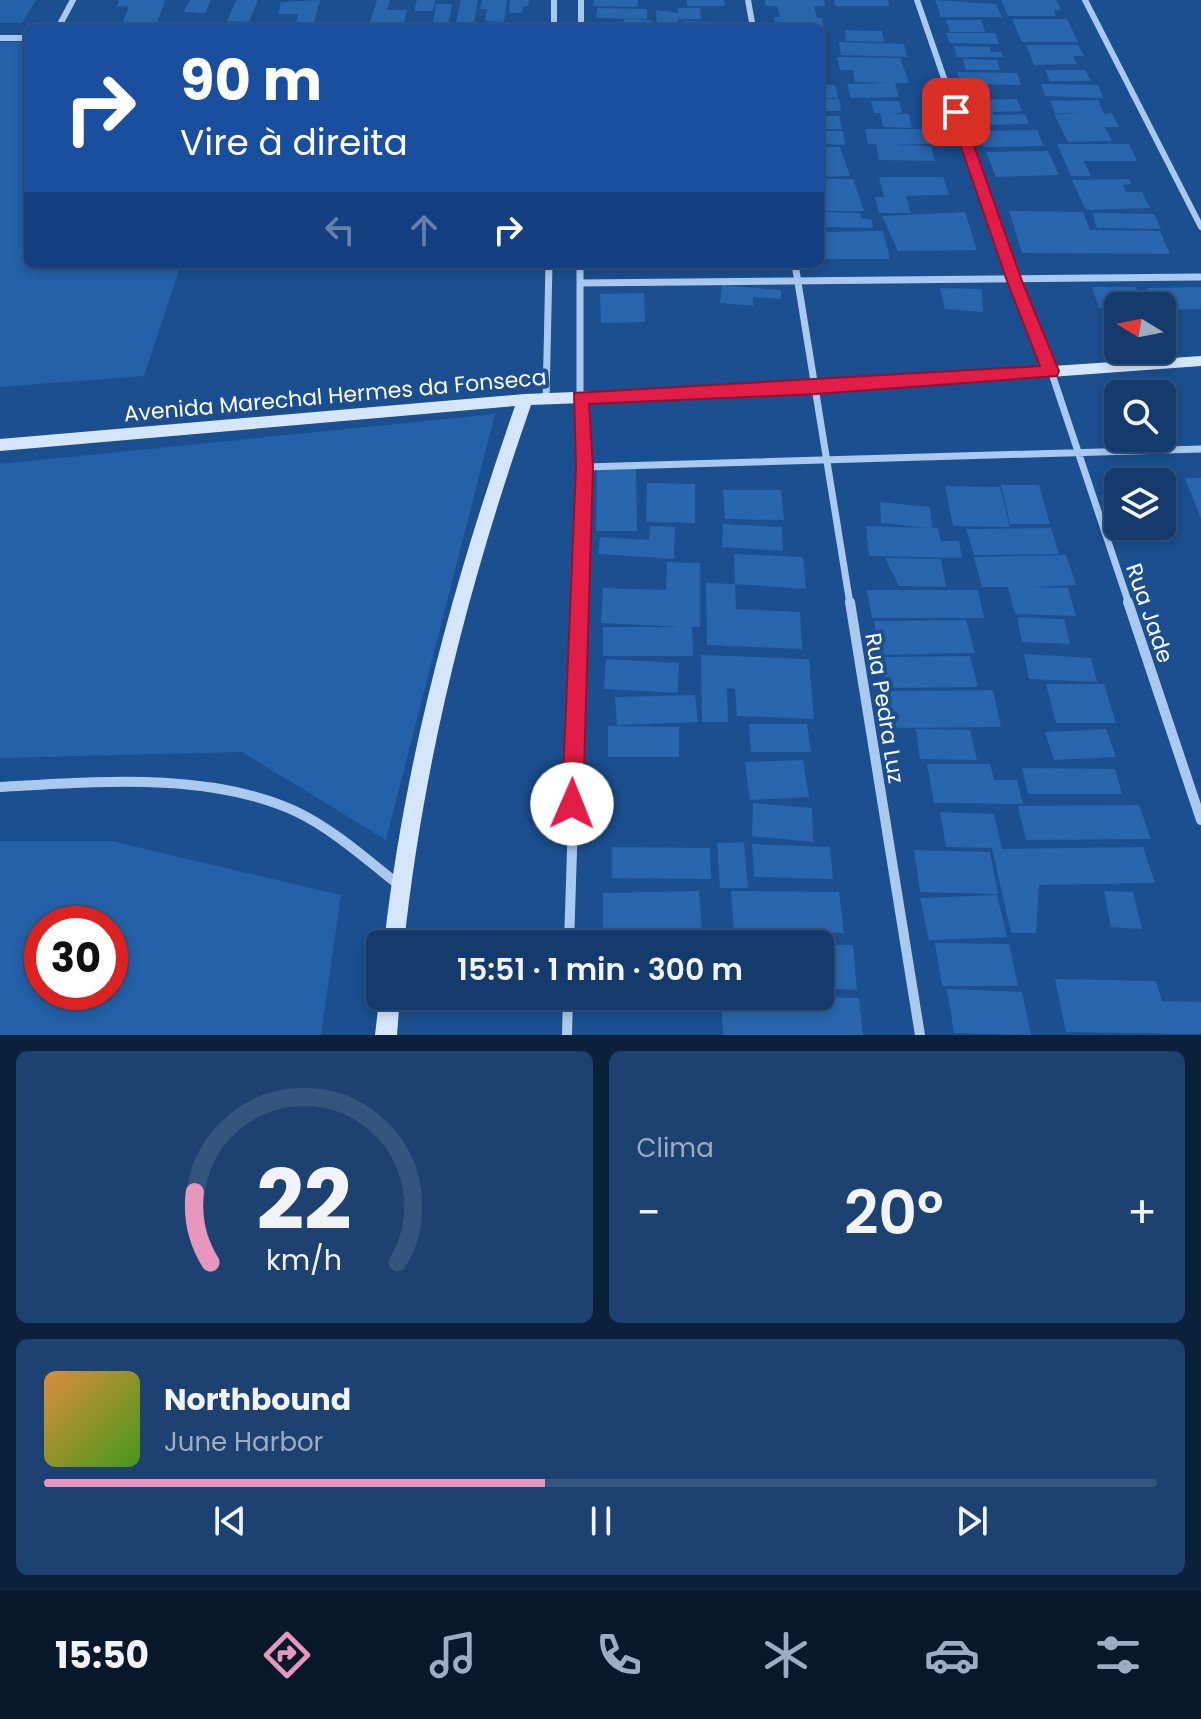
<!DOCTYPE html>
<html lang="pt">
<meta charset="utf-8">
<style>
body{margin:0;font-family:Poppins,sans-serif;background:#1d4271;color:#f1f3f6;height:100vh;display:flex;flex-direction:column;font-size:30px;white-space:nowrap}
*{box-sizing:border-box;margin:0}
p{font-size:26px;color:#9dadc1}
.icon{flex:none;width:44px;height:44px;fill:none;stroke:currentColor;stroke-width:2;stroke-linecap:round;stroke-linejoin:round}
.map{position:relative;height:1035px;overflow:hidden}
.drawer{display:flex;flex-direction:column;gap:16px;padding:16px;background:#0b203b;flex:1}
.drawer>*{flex:none}
.top-card{position:absolute;left:24px;top:24px;width:800px;height:244px;border-radius:12px;box-shadow:0 4px 12px #0003,0 0 0 2px #33557e;background:#1a4fa0;color:#fff;overflow:hidden}
.needle{width:52px;rotate:280deg}
.controls{position:absolute;left:1104px;top:292px;display:grid;gap:16px}
.controls a{display:grid;place-items:center;width:72px;height:72px;border-radius:12px;background:#143b6b;box-shadow:0 4px 12px #0003,0 0 0 2px #33557e;font-size:40px}
.speed{position:absolute;left:24px;top:906px;display:flex;gap:16px;font-size:40px;font-weight:700;text-align:center}
.speed>*{display:grid;place-content:center;width:104px;height:104px;border-radius:50%;background:#143b6b;box-shadow:0 4px 12px #0003,0 0 0 2px #33557e;line-height:1}
.speed .limit{border:12px solid #d22;background:#fff;color:#111}
.pin{position:absolute;display:grid;place-items:center;width:68px;height:68px;color:#fff;margin:-34px;border-radius:16px;box-shadow:0 4px 12px #0006}
.me{position:absolute;width:88px;margin:-44px;rotate:1deg;stroke-linejoin:round;filter:drop-shadow(0 0 6px #0008)}
.turn{display:flex;align-items:center;gap:28px;height:168px;padding:0 24px;font-size:36px}
.turn .icon{width:104px;height:104px;stroke-width:2.5}
.turn b{display:block;font-size:56px;line-height:68px}
.lanes{display:flex;align-items:center;height:76px;padding:0 24px;background:#0003;justify-content:center;gap:40px;direction:ltr}
.lanes .off{opacity:.35}
.big{font-size:60px;font-weight:600;line-height:1.1}
.drawer .card{flex:1;display:flex;flex-direction:column;justify-content:center;gap:12px;min-width:0;padding:0 28px;border-radius:12px;background:#1d4271}
.drawer .dial{align-items:center;gap:0}
.dial svg{height:208px;overflow:visible;fill:none;stroke:#33557e;stroke-width:7;stroke-linecap:round;text-anchor:middle}
.dial text{fill:#f1f3f6;stroke:none}
.song{display:flex;align-items:center;gap:24px}
.cover{width:96px;height:96px;border-radius:12px;background:linear-gradient(135deg,hsl(30 70% 55%),hsl(100 70% 35%))}
.played{height:8px;border-radius:4px;background:linear-gradient(90deg,#e797bd 45%,#33557e 45%)}
.keys{display:flex;justify-content:space-around;direction:ltr}
.heat{display:flex;justify-content:space-between;align-items:center;font-size:44px;direction:ltr}
.drawer .tiles{flex:1;display:grid;gap:16px;grid-template-columns:1fr 1fr}
.card:last-child{grid-column:span 2}
.trip{position:absolute;left:366px;top:930px;width:468px;height:80px;border-radius:12px;background:#143b6b;box-shadow:0 4px 12px #0003,0 0 0 2px #33557e;font-weight:600;line-height:80px;text-align:center}
.tabs{display:flex;height:128px;justify-content:space-around;align-items:center;background:#08182b;color:#9dadc1}
.tabs .icon{width:56px;height:56px}
.tabs .on{color:#e797bd}
.tabs b{font-size:36px;color:#f1f3f6}
.map>svg:first-child{display:block}
.green{fill:#2461a8;fill-rule:evenodd}
.building{fill:#2a66ad}
.lines{fill:none;stroke-linecap:round;stroke-linejoin:round}
.street-far2{stroke:#a9c9ee;stroke-width:6}
.street-far1{stroke:#a9c9ee;stroke-width:7}
.street{stroke:#a9c9ee;stroke-width:10}
.secondary{fill:#d6e6fa;fill-rule:evenodd}
.route{fill:#e11d48;stroke:#92132f;stroke-width:2}
.labels{text-anchor:middle;stroke-width:8;stroke-linejoin:round;paint-order:stroke}
.street-label{font-size:22px;fill:#fff;stroke:#1b4f8f}
</style>
<div class="map">
<svg width="1201" height="1035" viewBox="0 0 1201 1035">
<rect width="100%" height="100%" fill="#1b4f8f"/>
<path class="green" d="M0 0H36L22 23H0Z
M0 42H28V264H181L144 376 0 387Z
M495 414 386 840 242 752 0 758V464Z
M0 841H111L341 895 321 1035H0ZM42 924H110V992H42Z"/>
<path class="building" d="M119 0H165L156 26 121 27 129 6 117 7Z
M190 0H211L205 13 184 12Z
M236 0H258L249 22 227 21Z
M320 0 314 23H296L298 14H278L281 2Z
M377 0H390L387 10H407L404 23 370 22Z
M417 0H435L433 11H414Z
M461 0H478L474 22H456Z
M482 0H507L504 22 485 21 487 9H480Z
M510 0H529L528 6 523 7 522 13H509Z
M594 0H638V7L593 6Z
M687 0H724L725 6H687Z
M765 0H824L825 6H814L817 18H822L824 31 820 28H775L774 17H780L777 6H766Z
M834 0H888L889 6H835Z
M935 0 996 4 1002 17H941Z
M1001 0H1056L1061 10H1054L1056 16H1008Z
M436 4H452L449 22H433Z
M597 8 647 9V19L596 18Z
M678 8H700L701 19H678L679 28H657L656 10 678 13Z
M624 19 652 20V28H623Z
M1012 19H1067L1078 42H1022Z
M946 20H981L985 32H950Z
M684 21 726 22 727 28H685Z
M845 30 882 31 884 42 846 41Z
M946 33H995L999 44 950 43Z
M839 42 904 44 907 57 841 55Z
M1026 45H1078L1084 56H1073L1077 64 1034 65Z
M954 46 990 47 991 52H1001L1003 57H957Z
M837 57 900 58 909 83H895L899 97 851 98 847 84 888 83 855 82 853 70H840Z
M963 59 997 60 1000 70H966Z
M1045 70H1085L1091 81H1050Z
M957 72 1017 73 1021 85 961 84Z
M1041 84 1098 85 1103 98 1045 96Z
M820 85H835L838 98H820Z
M820 99H839L841 111H820Z
M1017 99 1022 111 993 112 994 115 1025 114 1029 124 979 125 969 100Z
M1098 100 1104 114 1112 113 1119 127H1105L1112 141 1068 142 1054 114 1084 113H1055L1050 101Z
M871 101H899L902 113 888 114H909L912 128 883 127 880 113H874Z
M820 116H839L842 129H820Z
M865 129H930L934 144 892 145 931 146 935 161 879 160 876 144H868Z
M1037 130 1044 146 983 147 978 131Z
M820 131H843L845 145 820 144Z
M1057 144H1129L1137 161H1084L1091 176H1071Z
M820 147H840L850 176 820 177V161L830 160H820Z
M1048 151 1059 175 996 177 986 152Z
M879 177H943L949 195 906 196 911 213H879L875 197H884Z
M820 179H853L864 211H820Z
M1129 179 1132 184 1123 185 1126 192H1142L1150 208 1086 210 1072 180Z
M1009 211 1083 212 1090 230 1160 231 1170 254 1022 253Z
M820 212 860 213 861 218 872 220 873 228 820 227Z
M965 212 977 250 898 251 882 216Z
M1092 213 1154 214 1161 229 1097 228Z
M883 231 890 259H820V232Z
M722 285 781 290V299L753 297V306L720 303Z
M1092 287H1136L1143 306 1099 308Z
M1201 287V309L1162 310V306H1155L1147 288Z
M940 288 982 289 983 312 945 309Z
M644 293 645 322 601 323 600 294Z
M597 469H636L637 531H596Z
M1185 478H1201V519Z
M647 483 695 484V523L646 522Z
M1001 485H1039L1050 524H1010Z
M945 486 1000 487 1010 527 953 526Z
M723 490H781L784 520 725 519Z
M880 502 930 507 932 528H938L941 541H959L962 558 869 556 866 526 927 528 881 523Z
M723 524 782 527 783 551 722 547Z
M650 526 675 527 674 559 598 554 600 537 649 540Z
M1051 528 1059 554 974 555 966 529Z
M734 554 803 557 806 589 735 584 736 609 800 612 802 649 707 645 706 583 735 584Z
M1066 555 1076 585 1033 587 1068 588 1076 616 1015 614 1008 587H982L974 557Z
M885 558 941 559 946 587 899 586Z
M667 562 700 563V627H692L693 656H603V627H681L601 623 603 588 666 590Z
M867 590H978L984 618H872Z
M1017 617 1064 619 1070 644 1022 642Z
M966 620 975 653 880 655 874 621Z
M1024 654 1091 658 1097 682 1029 679Z
M701 655 809 659 814 719 737 716 735 689 727 688 728 722H702Z
M970 656 978 687 886 688 880 657Z
M606 659 679 663 678 693 604 689Z
M1046 684H1104L1116 723H1056Z
M993 690 1001 727 892 728 886 691Z
M695 695 698 722 617 725 615 697Z
M749 724H807L811 752H751Z
M608 726 679 727V757H608Z
M916 729 970 730 977 760 920 759Z
M1106 729 1116 757 1054 760 1045 732Z
M803 760 809 797 750 800 745 762Z
M927 764H990L994 780H1017L1023 804 934 803Z
M1022 768 1115 769 1122 794H1028Z
M753 803 812 808 813 842 752 836Z
M1139 805 1151 839 1026 840 1018 806Z
M940 812 994 814 1002 849 1143 847 1155 883 1039 885 1036 933H1011L992 848 946 847Z
M744 842 748 888H720L717 843Z
M752 844 830 847 833 879 754 877Z
M612 847 710 848 711 879 612 878Z
M914 850 990 852 998 894 920 892Z
M699 891 702 931 603 933V893Z
M731 891 839 892 844 933 734 932Z
M1104 891 1133 892 1142 929 1111 927Z
M997 895 1007 937 929 940 920 898Z
M768 933 769 944H700L699 936Z
M687 934 688 944H604V936Z
M935 943 1009 944 1018 986H942Z
M820 944 853 945 857 990 820 988Z
M1055 979 1156 981 1162 1001 1201 1002V1034L1066 1032Z
M947 989 1022 992 1031 1035 954 1033Z
M721 996 859 998 863 1035H723Z"/>
<g class="lines">
<path class="street-far2" d="M554 0V28
M581 0V28
M748 0 753 28
M917 0 1009 266
M1085 0 1201 227
M58 28 73 0
M0 38H28"/>
<path class="street-far1" d="M580 264V398L585 467 580 604
M795 264 850 604
M1008 264 1051 371 1129 604
M580 283 1201 277
M546 400 549 264
M585 467 1201 449"/>
<path class="street" d="M850 602 920 1035
M1128 602 1201 820
M0 787C94 782 207 771 295 811 333 829 366 859 399 885
M569 944 580 602
M567 1035 568 996"/>
<path class="secondary" d="M1201 356V366L816 394 531 405C469 583 424 757 404 944H384C405 757 453 584 515 406L0 451V439L525 394 816 382Z
M380 992V996H400L397 1035H375Z"/>
</g>
<path class="route" d="M956 108 962 112 1022 281 1059 371 1057 376 816 394 589 404 593 467 583 804 580 812 572 815 565 812 562 804 576 467 574 393 1040 366 1007 281 949 112Z"/>
<g class="labels">
<g class="street-label">
<text transform="translate(335 395) rotate(-5)" y="8">Avenida Marechal Hermes da Fonseca</text>
<text transform="translate(1150 613) rotate(71)" y="8">Rua Jade</text>
<text transform="translate(885 708) rotate(81)" y="8">Rua Pedra Luz</text>
</g>
</g>
</svg>
<div class="controls">
<a><svg class="needle" viewBox="-14 -14 28 28"><path d="M0-13l5 13h-10z" fill="#e53935"/><path d="M0 13l5-13h-10z" fill="#9dadc1"/></svg></a>
<a><svg class="icon" aria-label="search" viewBox="0 0 24 24"><circle cx="10" cy="10" r="6"/><path d="M15 15l6 6"/></svg></a>
<a><svg class="icon" aria-label="layers" viewBox="0 0 24 24"><path d="M12 4l9 5-9 5-9-5zM3 14l9 5 9-5"/></svg></a>
</div>
<div class="speed"><div class="limit">30</div></div>
<div class="pin" style="left:956px;top:112px;background:#d93025"><svg class="icon" aria-label="arrive" viewBox="0 0 24 24"><path d="M6 21V4h12l-3 4 3 4H6"/></svg></div>
<svg class="me" style="left:572px;top:804px" viewBox="-20 -20 40 40"><circle r="19" fill="#fff"/><path d="M0-13L10 11 0 6-10 11z" fill="#e11d48"/></svg>
<div class="trip">15:51 · 1 min · 300 m</div>
<div class="top-card">
<div class="turn"><svg class="icon" aria-label="right" viewBox="0 0 24 24"><path d="M7 20v-9h11M14 6l5 5-5 5"/></svg><div><b>90 m</b>Vire à direita</div></div>
<div class="lanes"><svg class="icon off" aria-label="left" viewBox="0 0 24 24"><path d="M17 20v-9H6M10 6l-5 5 5 5"/></svg><svg class="icon off" aria-label="ahead" viewBox="0 0 24 24"><path d="M12 20V5M6 11l6-6 6 6"/></svg><svg class="icon" aria-label="right" viewBox="0 0 24 24"><path d="M7 20v-9h11M14 6l5 5-5 5"/></svg></div>
</div>
</div>
<section class="drawer">
<div class="tiles">
<div class="card dial"><svg viewBox="0 0 100 80">
<path d="M14 69A42 42 0 1 1 86 69"/>
<path d="M14 69A42 42 0 0 1 8 42" stroke="#e797bd"/>
<text x="50" y="56" font-size="32" font-weight="700">22</text>
<text x="50" y="72" font-size="11">km/h</text>
</svg></div>
<div class="card"><p>Clima</p>
<div class="heat"><a>−</a><b class="big">20°</b><a>+</a></div>
</div>
<div class="card">
<div class="song"><i class="cover"></i><div><b>Northbound</b><p>June Harbor</p></div></div>
<div class="played"></div>
<div class="keys"><svg class="icon" aria-label="previous" viewBox="0 0 24 24"><path d="M18 5L8 12l10 7zM5 5v14"/></svg><svg class="icon" aria-label="pause" viewBox="0 0 24 24"><path d="M8 5v14M16 5v14"/></svg><svg class="icon" aria-label="next" viewBox="0 0 24 24"><path d="M6 5l10 7-10 7zM19 5v14"/></svg></div>
</div>
</div>
</section>
<nav class="tabs">
<b>15:50</b>
<svg class="icon on" aria-label="directions" viewBox="0 0 24 24"><path d="M12 3l9 9-9 9-9-9zM9 14v-3h6M13 9l2 2-2 2"/></svg>
<svg class="icon" aria-label="music" viewBox="0 0 24 24"><path d="M9 18V5l10-2v13"/><circle cx="6" cy="18" r="3"/><circle cx="16" cy="16" r="3"/></svg>
<svg class="icon" aria-label="phone" viewBox="0 0 24 24"><path d="M5 4h4l2 5-3 2q2 4 5 5l2-3 5 2v4C11 20 4 13 5 4z"/></svg>
<svg class="icon" aria-label="climate" viewBox="0 0 24 24"><path d="M12 3v18M4 7l16 10M4 17L20 7"/></svg>
<svg class="icon" aria-label="car" viewBox="0 0 24 24"><path d="M5 17H2v-5l4-1 3-4h7l3 4 3 1v5h-3M9 17h6M6 11h13"/><circle cx="7" cy="17" r="2"/><circle cx="17" cy="17" r="2"/></svg>
<svg class="icon" aria-label="filters" viewBox="0 0 24 24"><path d="M4 7h16M4 17h16"/><circle cx="9" cy="7" r="2"/><circle cx="15" cy="17" r="2"/></svg>
</nav>
